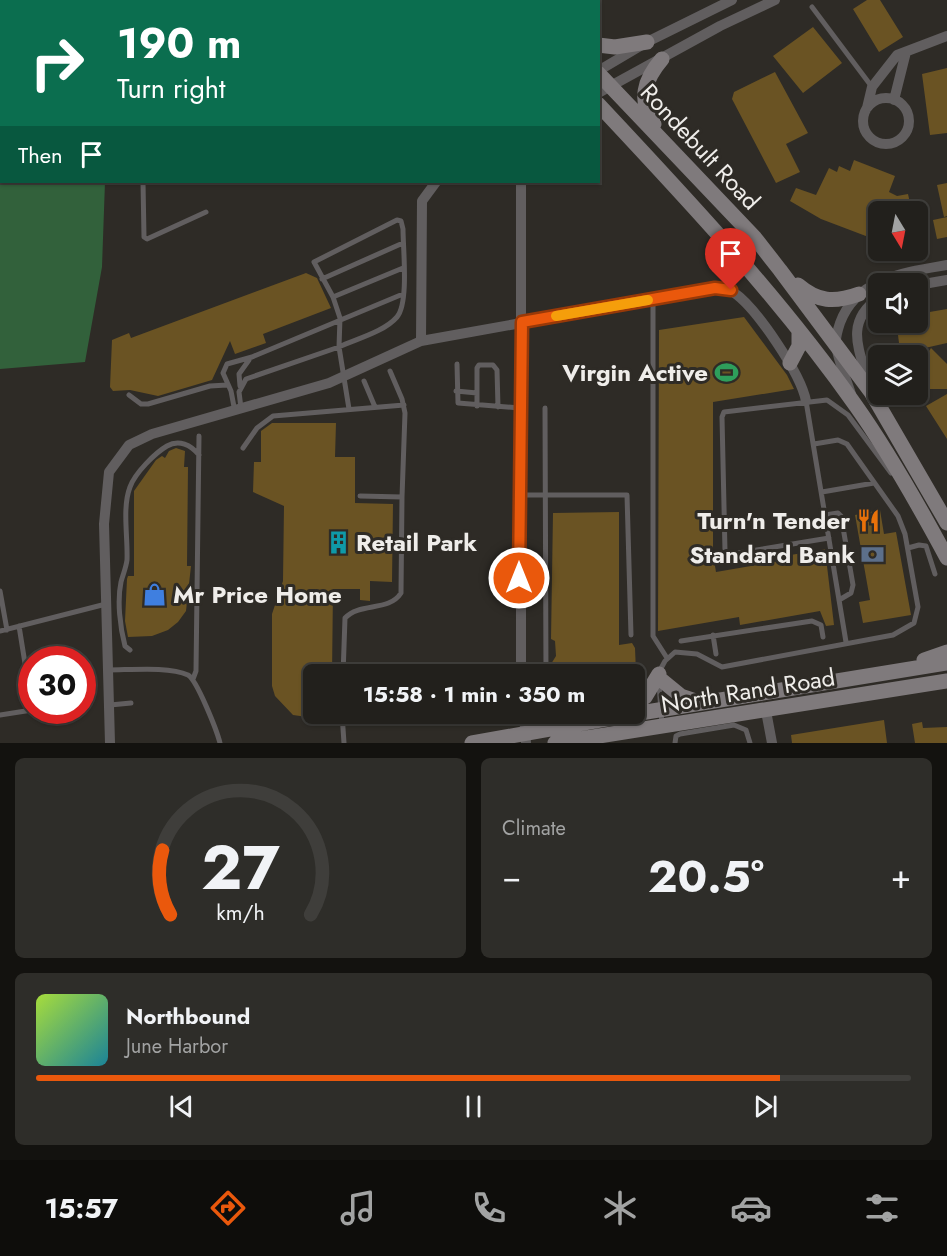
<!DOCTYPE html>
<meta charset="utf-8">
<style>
body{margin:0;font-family:Jost,sans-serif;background:#2e2d29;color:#f1f3f6;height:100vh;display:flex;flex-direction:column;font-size:22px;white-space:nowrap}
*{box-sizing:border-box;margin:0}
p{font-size:20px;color:#a2a3a3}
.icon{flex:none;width:33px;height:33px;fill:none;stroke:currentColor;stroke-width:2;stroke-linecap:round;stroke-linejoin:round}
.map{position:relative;height:743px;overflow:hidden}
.drawer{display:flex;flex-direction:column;gap:15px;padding:15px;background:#13120f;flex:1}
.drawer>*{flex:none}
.banner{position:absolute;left:0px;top:0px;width:600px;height:183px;box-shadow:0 2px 4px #0004,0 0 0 2px #3f3e3b;background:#0b6e4f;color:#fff;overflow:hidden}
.needle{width:39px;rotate:170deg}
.fabs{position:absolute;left:868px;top:201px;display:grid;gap:12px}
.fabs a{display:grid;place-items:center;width:60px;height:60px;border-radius:9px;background:#22201c;box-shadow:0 2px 4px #0004,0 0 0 2px #3f3e3b;font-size:30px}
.speed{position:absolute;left:18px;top:646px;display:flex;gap:12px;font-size:30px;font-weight:700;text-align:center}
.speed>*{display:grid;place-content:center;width:78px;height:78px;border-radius:50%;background:#22201c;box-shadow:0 2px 4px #0004,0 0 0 2px #3f3e3b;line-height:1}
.speed .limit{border:9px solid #d22;background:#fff;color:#111}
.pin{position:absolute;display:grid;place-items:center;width:51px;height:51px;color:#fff;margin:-62px -26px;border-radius:50% 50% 50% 0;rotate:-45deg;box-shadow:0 0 6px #0007}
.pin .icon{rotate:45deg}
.me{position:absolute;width:66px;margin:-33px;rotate:0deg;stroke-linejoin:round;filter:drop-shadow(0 0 4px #0008)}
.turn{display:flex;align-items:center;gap:21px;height:126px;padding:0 18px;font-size:27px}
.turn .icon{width:78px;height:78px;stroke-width:2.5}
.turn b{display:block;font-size:42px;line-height:51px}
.then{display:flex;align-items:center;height:57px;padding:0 18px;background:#0003;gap:12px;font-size:22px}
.big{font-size:45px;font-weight:700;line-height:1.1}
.drawer .card{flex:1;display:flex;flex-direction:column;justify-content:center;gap:9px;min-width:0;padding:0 21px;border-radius:9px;background:#2e2d29}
.drawer .dial{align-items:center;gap:0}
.dial svg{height:156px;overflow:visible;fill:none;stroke:#3f3e3b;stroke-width:7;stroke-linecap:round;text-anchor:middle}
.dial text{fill:#f1f3f6;stroke:none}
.song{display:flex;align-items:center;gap:18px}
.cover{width:72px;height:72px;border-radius:9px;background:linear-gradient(135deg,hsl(80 70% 55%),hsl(190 70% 35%))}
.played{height:6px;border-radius:3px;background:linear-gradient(90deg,#ea580c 85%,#3f3e3b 85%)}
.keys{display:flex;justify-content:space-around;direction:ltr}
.heat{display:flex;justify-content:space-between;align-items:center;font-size:33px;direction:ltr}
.drawer .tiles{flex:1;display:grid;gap:15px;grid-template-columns:1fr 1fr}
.card:last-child{grid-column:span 2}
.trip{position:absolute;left:303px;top:664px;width:342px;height:60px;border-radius:9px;background:#22201c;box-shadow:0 2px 4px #0004,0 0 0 2px #3f3e3b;font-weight:700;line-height:60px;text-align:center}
.tab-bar{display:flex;height:96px;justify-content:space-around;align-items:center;background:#0e0d0b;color:#a2a3a3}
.tab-bar .icon{width:42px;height:42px}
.tab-bar .active{color:#ea580c}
.tab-bar b{font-size:27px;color:#f1f3f6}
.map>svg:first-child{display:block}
.green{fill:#32613b}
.building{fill:#6a5323}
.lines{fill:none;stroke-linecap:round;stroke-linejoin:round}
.lane{stroke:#615e5f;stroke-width:5}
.street{stroke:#615e5f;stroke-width:10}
.secondary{stroke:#7f7a7c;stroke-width:15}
.route-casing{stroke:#983908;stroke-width:15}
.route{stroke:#ea580c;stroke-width:10}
.slow{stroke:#f59e0b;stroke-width:10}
.labels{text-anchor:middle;stroke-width:6;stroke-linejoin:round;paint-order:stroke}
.street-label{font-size:24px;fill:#efedea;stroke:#2e2b26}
.poi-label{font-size:24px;font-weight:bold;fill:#efedea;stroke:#2e2b26;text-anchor:end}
</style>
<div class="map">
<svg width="947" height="743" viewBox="0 0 947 743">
<rect width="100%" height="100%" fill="#2e2b26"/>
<path class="green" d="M8 0H110L2 2V182H105L102 267 85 362 0 369V1Z"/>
<path class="building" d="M867 0H880L903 37 879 52 853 9Z
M813 27 842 63 803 93 773 56Z
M947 68V133L930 135 922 74Z
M775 72 808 133 786 144 800 172 776 183 732 99 734 92Z
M854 160 895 176 889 192 897 196 908 194 912 212H879V241L821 219 790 201 796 188 816 195 829 168 837 172 839 166 850 171Z
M947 183V216L944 217 937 185Z
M947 217V237L937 239 933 220Z
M306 273 317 278 331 308 263 334 266 343 235 354 230 341 212 380 158 396 130 390 113 391 110 387 112 340 129 333 131 338Z
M947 309V343L916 350 899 343 897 327 902 322H918V314Z
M744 317 787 375 794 389 713 402V554L716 572 785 560V556L825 549 834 625 826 626 820 611 740 625 739 617 658 631 659 330Z
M931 348 947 364V389H924L921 365Z
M947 394V439L926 406Z
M272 423H336L335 457H355V503L393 504 392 582 370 581V601L360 600V589H333L332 675H314V718L293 715 275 696 272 686V614L283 581 284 506 253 492 254 462H261V431Z
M176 448 185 451 184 467H188L187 566H191L186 611 178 622 168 630 152 636 128 637 125 621 127 579 128 576H134V491L156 460 162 456 165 458 169 451Z
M880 510 884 534 896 532 911 615 863 623 859 602 870 600 855 515Z
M619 512V645L632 643 635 648 636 672 619 675 613 670 608 675H554L551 673V664L556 656 555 641 551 639 553 513Z
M884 720 887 743H792L791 735Z
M922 722 923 728 947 727V743H915L912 724Z"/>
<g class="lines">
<path class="lane" d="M143 2V0
M812 7 872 87
M143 182 144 237 147 239 206 212
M397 220 401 221 403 229C403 249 409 303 397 317 384 332 356 339 339 347L340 318 333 297 314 262Z
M322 279 403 243
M333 297 403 268
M653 300V636L667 658
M457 364 458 403 520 408
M390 371 402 399 405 413 402 497
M364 381 375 407
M240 386 239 374 249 360
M456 391 477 393
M129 395 141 404H148L210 386 227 385
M806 401 846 642
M477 406V368L479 365H493L497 370 498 407
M241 408 239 392 246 379 339 347 349 409
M545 408 546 675
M235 412 231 391 223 373 227 364 252 357 403 294
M243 448 257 428 273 416 404 405
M822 492 874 483
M520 495H627L631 635
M825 515 838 513 841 516 853 585 851 593 839 600
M829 538 732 554 725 551 722 417 724 412 827 400 848 415 891 473
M908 548 919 545 926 546 935 574
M0 591 7 630
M19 626 32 707
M0 631 106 604
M713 635 716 654
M681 641 812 621 821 625 823 637
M130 650 125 646C120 627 117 601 121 582 123 574 126 568 127 560 128 537 122 508 130 487 135 473 155 453 167 446 179 439 191 445 199 455
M108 670C130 670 169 666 188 675 197 680 217 731 220 743
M659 672 665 661 675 652 697 654 722 667 893 635 914 623 918 607 905 534 898 516 847 444 838 440 814 444
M343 675 345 618C360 602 389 612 401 593L402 497 360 496
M193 679 196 671 199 436
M659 684 662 725
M82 705 90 704
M110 705 131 703
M342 714 344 743
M0 715 32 710
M675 743 676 736 680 734 734 725 746 730 750 743"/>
<path class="street" d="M598 71 647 42 732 0
M598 93 720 26 775 0
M863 121a23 23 0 1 1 46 0a23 23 0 1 1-46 0Z
M894 100 906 52
M867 108 872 87 897 55 947 36
M918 285 947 280
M421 341 422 201 436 182
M870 387C861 353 842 323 879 298
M851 394C846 378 838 361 836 345 835 338 838 329 840 323 856 278 906 272 947 265
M521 675V182
M766 711 772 743
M524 714 526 743
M110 743 104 524 109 472 129 445 152 434 329 383 421 341 715 288C722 288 728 288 733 292 756 307 801 374 806 401"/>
<path class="secondary" d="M508 0 509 2
M534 0 536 2
M598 45 615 47 647 42
M598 73 755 238 780 270 871 392 947 523
M598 104C688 200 779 297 856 406 890 454 919 506 947 558
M654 124C638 100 644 80 662 59
M798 285C818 302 834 303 859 294
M790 363 799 346V331
M924 660 947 652
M659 678 681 696 699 702
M634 705 645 697 659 674
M634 714 947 663
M472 743 634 714
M555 743 947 681"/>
</g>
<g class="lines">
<defs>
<path id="route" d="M519 578 522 322 715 288 731 290"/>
</defs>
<use href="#route" class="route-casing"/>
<use href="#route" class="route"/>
<path class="slow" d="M556 316 648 300"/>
</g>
<defs>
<symbol id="stadium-bare" viewBox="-9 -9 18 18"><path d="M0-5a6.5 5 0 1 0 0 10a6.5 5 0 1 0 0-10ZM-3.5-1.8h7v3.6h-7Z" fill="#2e9e5b" stroke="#2e2b26" stroke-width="2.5" paint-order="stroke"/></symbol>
<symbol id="restaurant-bare" viewBox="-9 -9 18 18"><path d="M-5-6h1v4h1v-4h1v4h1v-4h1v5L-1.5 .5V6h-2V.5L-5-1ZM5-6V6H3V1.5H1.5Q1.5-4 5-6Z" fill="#e8710a" stroke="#2e2b26" stroke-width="2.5" paint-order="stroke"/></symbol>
<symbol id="building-bare" viewBox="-9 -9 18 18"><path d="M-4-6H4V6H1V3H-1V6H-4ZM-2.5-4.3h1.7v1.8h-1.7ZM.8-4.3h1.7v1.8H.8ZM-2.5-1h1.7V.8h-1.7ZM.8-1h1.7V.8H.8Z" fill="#0f9aa8" stroke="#2e2b26" stroke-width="2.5" paint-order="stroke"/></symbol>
<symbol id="bank-bare" viewBox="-9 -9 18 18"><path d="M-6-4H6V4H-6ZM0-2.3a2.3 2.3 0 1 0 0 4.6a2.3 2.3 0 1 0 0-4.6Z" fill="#5c6f8a" stroke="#2e2b26" stroke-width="2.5" paint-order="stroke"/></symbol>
<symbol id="shop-bare" viewBox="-9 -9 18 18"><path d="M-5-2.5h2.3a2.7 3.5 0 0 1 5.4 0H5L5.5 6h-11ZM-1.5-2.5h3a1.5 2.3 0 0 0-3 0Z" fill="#3f7fe0" stroke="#2e2b26" stroke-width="2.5" paint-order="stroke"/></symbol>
</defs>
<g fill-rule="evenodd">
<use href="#stadium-bare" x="710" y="356" width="33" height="33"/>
<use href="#restaurant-bare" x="852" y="504" width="33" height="33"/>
<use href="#building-bare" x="322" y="526" width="33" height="33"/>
<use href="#bank-bare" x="856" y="538" width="33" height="33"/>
<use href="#shop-bare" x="138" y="578" width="33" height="33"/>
</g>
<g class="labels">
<g class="street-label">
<text transform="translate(700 147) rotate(47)" y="8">Rondebult Road</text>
<text transform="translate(748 691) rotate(-9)" y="8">North Rand Road</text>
</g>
<g class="poi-label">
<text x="708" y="381">Virgin Active</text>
<text x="850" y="529">Turn'n Tender</text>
<text x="356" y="551" text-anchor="start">Retail Park</text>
<text x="855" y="563">Standard Bank</text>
<text x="173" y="603" text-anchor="start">Mr Price Home</text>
</g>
</g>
</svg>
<div class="fabs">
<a><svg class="needle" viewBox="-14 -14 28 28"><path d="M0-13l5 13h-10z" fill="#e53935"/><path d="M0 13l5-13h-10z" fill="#a2a3a3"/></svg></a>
<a><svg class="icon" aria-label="sound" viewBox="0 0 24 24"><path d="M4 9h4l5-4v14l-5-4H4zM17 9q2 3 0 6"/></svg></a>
<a><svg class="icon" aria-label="layers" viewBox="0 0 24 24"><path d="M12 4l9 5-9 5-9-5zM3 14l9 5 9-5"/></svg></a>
</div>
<div class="speed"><div class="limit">30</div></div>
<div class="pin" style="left:731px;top:290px;background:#d93025"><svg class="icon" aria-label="arrive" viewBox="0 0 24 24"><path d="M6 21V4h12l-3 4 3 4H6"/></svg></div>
<svg class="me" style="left:519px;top:578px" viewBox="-20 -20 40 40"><circle r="17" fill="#ea580c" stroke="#fff" stroke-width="3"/><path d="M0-11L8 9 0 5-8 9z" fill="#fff"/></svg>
<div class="trip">15:58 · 1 min · 350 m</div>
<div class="banner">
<div class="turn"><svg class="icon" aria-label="right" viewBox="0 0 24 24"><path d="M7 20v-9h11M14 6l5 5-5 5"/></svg><div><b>190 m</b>Turn right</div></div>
<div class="then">Then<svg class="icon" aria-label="arrive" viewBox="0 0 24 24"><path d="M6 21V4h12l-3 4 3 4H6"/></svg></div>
</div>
</div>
<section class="drawer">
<div class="tiles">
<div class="card dial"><svg viewBox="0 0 100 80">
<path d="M14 69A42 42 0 1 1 86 69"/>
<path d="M14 69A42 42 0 0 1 10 36" stroke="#ea580c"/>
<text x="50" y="56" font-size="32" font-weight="700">27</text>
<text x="50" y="72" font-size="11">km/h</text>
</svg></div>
<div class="card"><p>Climate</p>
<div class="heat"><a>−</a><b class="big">20.5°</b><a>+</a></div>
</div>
<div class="card">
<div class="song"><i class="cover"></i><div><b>Northbound</b><p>June Harbor</p></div></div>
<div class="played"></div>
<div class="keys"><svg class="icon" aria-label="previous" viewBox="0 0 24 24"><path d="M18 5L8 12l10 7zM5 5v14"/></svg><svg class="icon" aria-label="pause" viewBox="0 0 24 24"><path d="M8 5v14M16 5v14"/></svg><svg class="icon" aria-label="next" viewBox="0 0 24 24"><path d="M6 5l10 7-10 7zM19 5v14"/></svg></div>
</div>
</div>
</section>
<nav class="tab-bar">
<b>15:57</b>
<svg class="icon active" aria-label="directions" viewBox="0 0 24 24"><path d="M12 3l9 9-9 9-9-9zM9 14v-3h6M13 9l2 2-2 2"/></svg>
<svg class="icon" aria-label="music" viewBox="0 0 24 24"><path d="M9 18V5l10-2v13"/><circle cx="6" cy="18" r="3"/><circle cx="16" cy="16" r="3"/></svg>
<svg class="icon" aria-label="phone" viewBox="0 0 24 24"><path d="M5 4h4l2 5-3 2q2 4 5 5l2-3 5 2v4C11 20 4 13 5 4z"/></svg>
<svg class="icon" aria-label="climate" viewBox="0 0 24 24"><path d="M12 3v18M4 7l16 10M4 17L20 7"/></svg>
<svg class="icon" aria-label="car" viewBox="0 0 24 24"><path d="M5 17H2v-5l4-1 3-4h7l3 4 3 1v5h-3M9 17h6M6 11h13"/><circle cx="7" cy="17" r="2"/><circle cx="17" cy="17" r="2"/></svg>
<svg class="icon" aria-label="filters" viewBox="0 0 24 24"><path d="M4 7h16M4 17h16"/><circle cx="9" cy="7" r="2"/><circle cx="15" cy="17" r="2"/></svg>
</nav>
